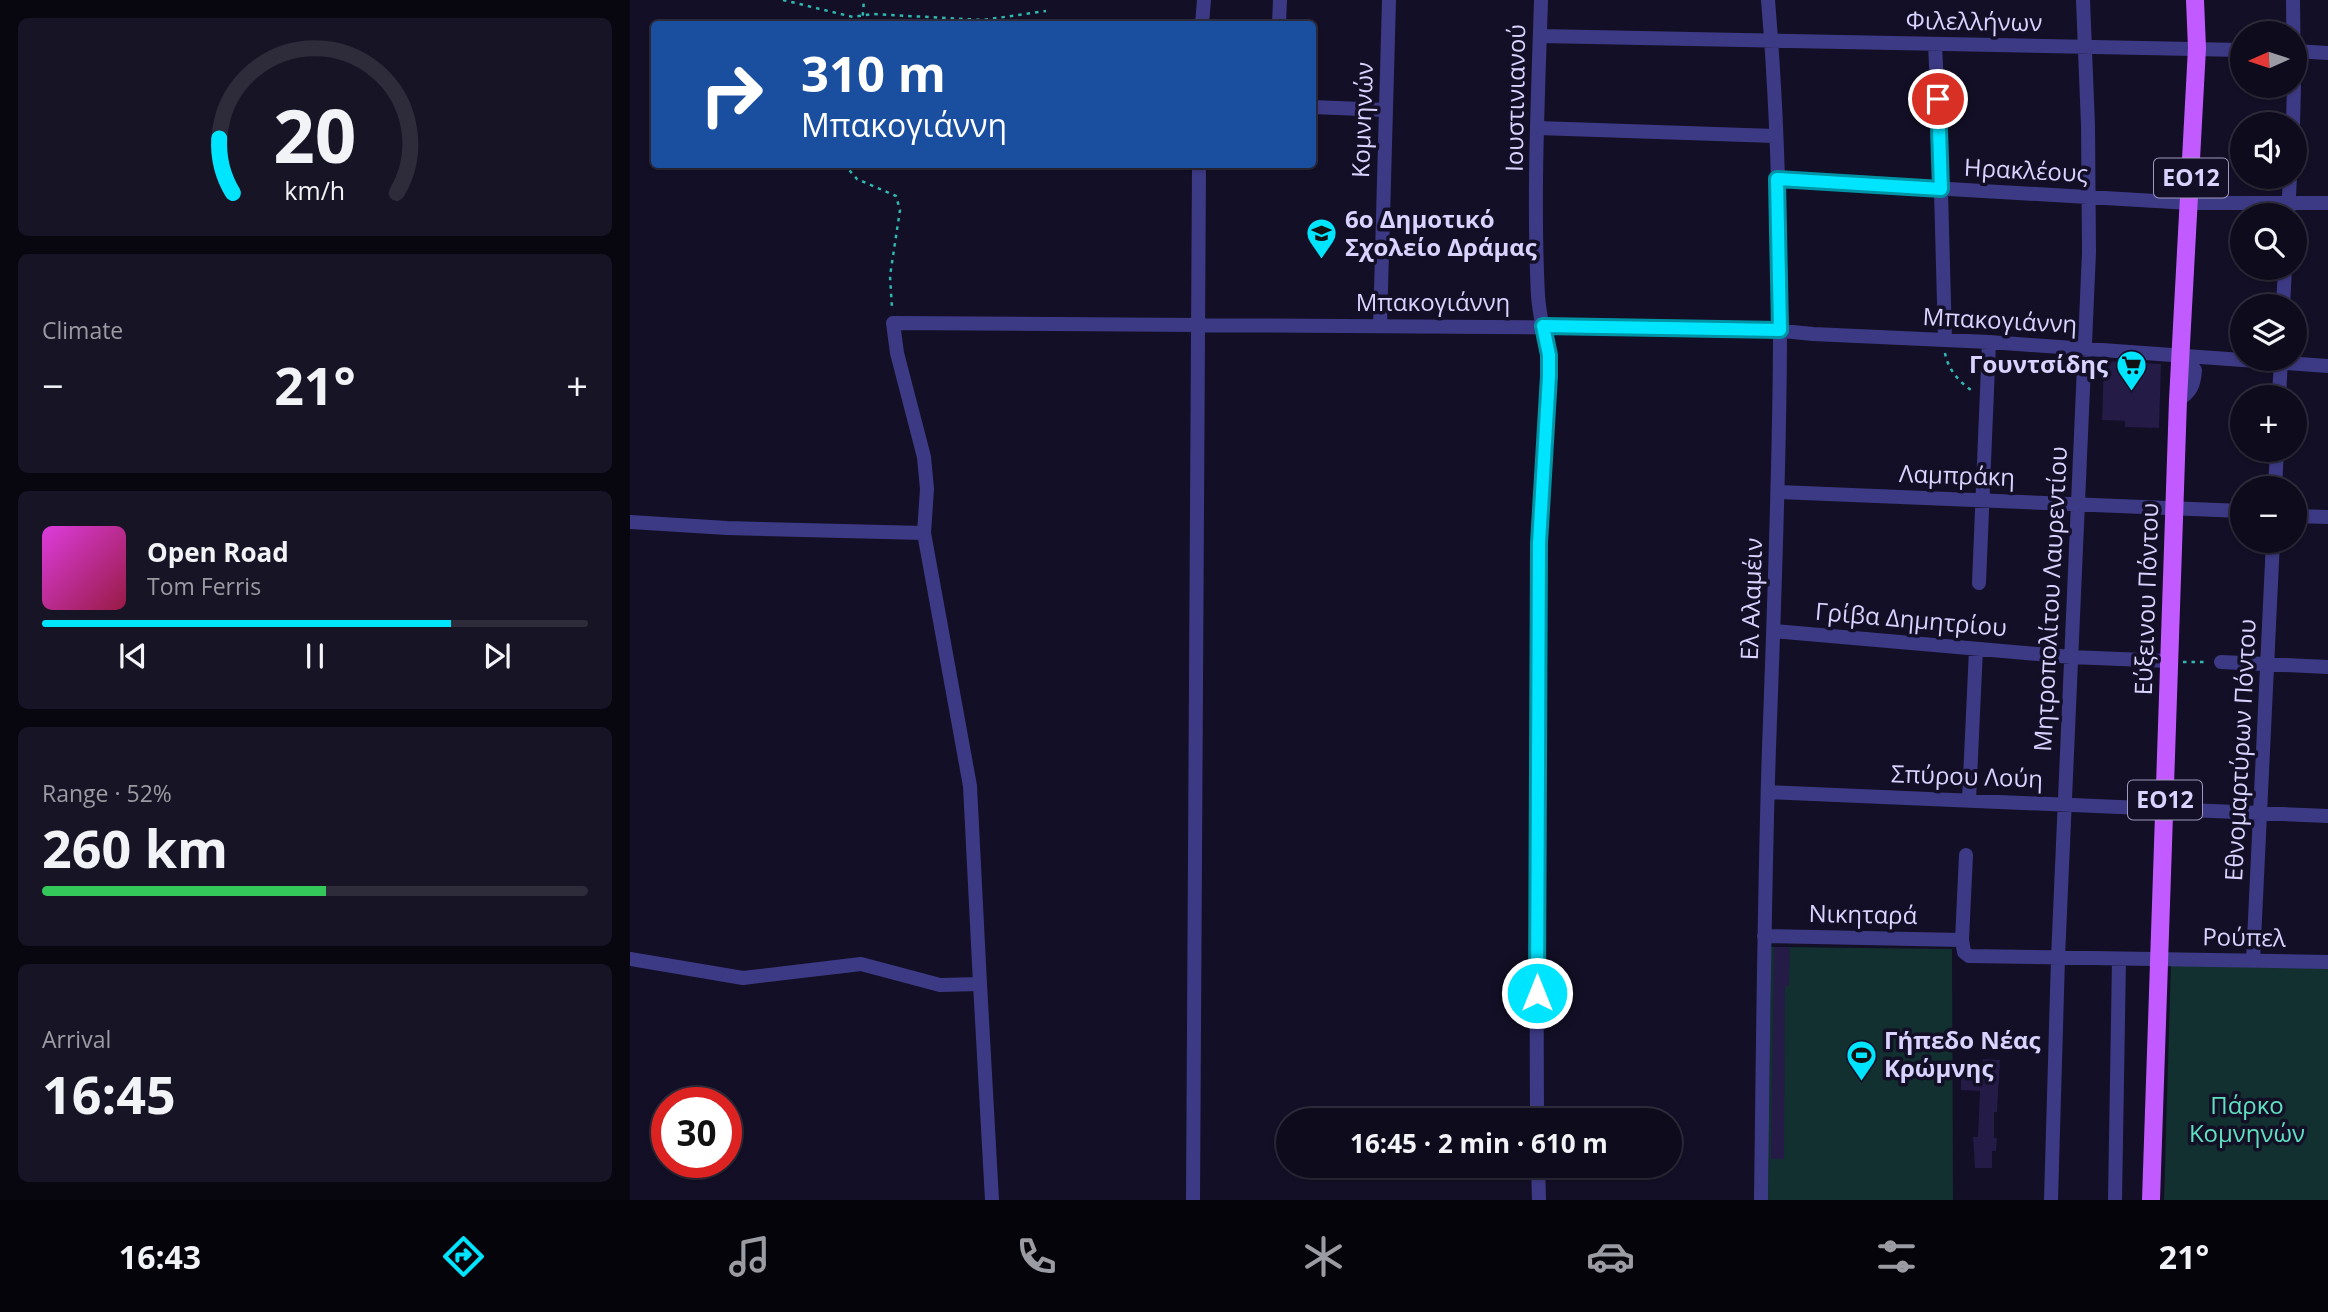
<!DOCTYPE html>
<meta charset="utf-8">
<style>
body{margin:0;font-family:"Open Sans",sans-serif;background:#171425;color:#f1f3f6;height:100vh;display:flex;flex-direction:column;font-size:26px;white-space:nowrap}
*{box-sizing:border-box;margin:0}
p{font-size:23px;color:#9b9ba3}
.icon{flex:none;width:38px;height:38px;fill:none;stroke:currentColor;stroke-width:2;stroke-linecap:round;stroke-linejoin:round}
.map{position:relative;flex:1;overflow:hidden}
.sheet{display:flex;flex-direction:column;gap:18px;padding:18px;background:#08060f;width:630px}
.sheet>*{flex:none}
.banner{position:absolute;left:21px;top:21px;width:665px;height:147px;border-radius:7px;box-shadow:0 2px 5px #0004,0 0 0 2px #2e2b3b;background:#1a4fa0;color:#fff;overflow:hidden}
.needle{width:46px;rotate:267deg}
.fabs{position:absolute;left:1600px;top:21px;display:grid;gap:14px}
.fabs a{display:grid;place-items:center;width:77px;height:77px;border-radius:50%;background:#0e0b1c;box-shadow:0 2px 5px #0004,0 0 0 2px #2e2b3b;font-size:35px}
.speed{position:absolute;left:21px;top:1087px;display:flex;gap:14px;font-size:35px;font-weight:700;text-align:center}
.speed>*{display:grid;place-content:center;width:91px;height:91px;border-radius:50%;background:#0e0b1c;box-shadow:0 2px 5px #0004,0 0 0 2px #2e2b3b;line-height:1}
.speed .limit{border:10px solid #d22;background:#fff;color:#111}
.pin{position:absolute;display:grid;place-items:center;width:60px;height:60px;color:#fff;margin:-30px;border:4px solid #fff;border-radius:50%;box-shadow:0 2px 7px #0007}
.me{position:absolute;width:77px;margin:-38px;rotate:0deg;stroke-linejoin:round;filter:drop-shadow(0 0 5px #0008)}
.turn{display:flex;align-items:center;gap:24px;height:147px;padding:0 35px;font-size:32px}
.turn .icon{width:91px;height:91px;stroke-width:2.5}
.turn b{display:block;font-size:49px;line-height:60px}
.big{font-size:52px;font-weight:700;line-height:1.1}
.sheet .widget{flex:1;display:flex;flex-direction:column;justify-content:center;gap:10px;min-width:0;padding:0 24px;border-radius:10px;background:#171425}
.sheet .dial{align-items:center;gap:0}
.dial svg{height:182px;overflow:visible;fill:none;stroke:#2e2b3b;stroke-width:7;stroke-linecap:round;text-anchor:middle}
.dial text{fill:#f1f3f6;stroke:none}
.song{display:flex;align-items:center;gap:21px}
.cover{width:84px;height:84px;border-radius:10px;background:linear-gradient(135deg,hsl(300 70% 55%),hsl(340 70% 35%))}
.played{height:7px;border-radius:4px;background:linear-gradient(90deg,#00e5ff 75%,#2e2b3b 75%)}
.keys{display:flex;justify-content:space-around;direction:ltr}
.heat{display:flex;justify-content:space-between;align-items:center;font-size:38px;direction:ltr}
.charge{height:10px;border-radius:5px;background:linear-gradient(90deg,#34c759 52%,#2e2b3b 0)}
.trip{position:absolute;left:646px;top:1108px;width:406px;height:70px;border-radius:35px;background:#0e0b1c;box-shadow:0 2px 5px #0004,0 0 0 2px #2e2b3b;font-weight:700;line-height:70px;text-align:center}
.dock{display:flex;height:112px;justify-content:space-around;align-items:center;background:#06040b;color:#9b9ba3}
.dock .icon{width:49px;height:49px}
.dock .on{color:#00e5ff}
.dock b{font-size:32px;color:#f1f3f6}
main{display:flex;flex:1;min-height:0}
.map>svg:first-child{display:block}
.green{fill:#12302f}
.building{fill:#241b47}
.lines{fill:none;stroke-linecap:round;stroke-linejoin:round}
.path{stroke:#2fb8b0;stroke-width:2.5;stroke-dasharray:3.5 5;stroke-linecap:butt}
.minor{stroke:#3d3a85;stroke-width:14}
.major{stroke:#c25bff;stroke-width:18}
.route-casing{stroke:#0095a6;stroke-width:18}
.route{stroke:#00e5ff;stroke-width:12}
.labels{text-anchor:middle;stroke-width:7;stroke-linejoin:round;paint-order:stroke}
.shield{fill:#130f26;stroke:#9e99be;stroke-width:2}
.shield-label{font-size:23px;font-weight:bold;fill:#d9d4ff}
.street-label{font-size:24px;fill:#d9d4ff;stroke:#130f26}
.poi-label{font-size:24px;font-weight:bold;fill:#d9d4ff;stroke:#130f26;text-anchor:start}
.park-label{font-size:24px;fill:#5fe0c0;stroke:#130f26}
</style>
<main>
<section class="sheet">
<div class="widget dial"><svg viewBox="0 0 100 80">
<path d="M14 69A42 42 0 1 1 86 69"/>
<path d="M14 69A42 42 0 0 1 8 45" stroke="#00e5ff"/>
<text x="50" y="56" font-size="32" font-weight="700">20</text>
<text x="50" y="72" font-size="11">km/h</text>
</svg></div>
<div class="widget"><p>Climate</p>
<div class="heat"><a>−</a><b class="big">21°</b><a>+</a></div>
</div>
<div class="widget">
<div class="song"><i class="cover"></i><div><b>Open Road</b><p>Tom Ferris</p></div></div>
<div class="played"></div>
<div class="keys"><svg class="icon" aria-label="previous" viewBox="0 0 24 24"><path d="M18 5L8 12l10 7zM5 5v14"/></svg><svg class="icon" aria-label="pause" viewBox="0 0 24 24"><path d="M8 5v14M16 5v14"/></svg><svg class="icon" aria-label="next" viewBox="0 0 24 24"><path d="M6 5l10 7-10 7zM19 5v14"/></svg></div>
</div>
<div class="widget"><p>Range · 52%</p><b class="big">260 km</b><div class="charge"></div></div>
<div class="widget"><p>Arrival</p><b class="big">16:45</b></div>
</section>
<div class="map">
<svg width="1698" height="1200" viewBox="0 0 1698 1200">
<rect width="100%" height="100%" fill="#130f26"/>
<path class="green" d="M1141 947 1322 949 1323 1200H1138Z
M1541 963 1698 968V1200H1534Z"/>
<path class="building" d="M1474 361 1531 364 1529 428 1495 427V421L1472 420Z
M1144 947H1160L1159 986H1155L1154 1159H1141Z
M1353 1059 1370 1060 1367 1112H1364V1138H1367L1366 1151H1362V1168H1345L1343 1137H1348L1350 1091 1331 1090V1077L1352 1078Z"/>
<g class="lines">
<path class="path" d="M153 0 223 17 242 14 353 20 416 11
M232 24 234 0
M214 164 227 179 266 196 270 210 260 276 262 308
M1315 353C1318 370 1330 383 1344 392
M1553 662H1578"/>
<path class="minor" d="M1663 0 1664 84
M572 24 574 0
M649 24 650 0
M910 36 1612 50
M1305 44 1310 154 1315 340
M1664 51 1698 53
M682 107 756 110
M1663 124 1664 86
M908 128 1145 136
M1147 179 1560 203H1698
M1658 215 1660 177
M1653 306 1655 268
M750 326 759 0
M1649 397 1651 359
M1548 400C1561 392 1564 385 1565 370L1551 356
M1645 488 1647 450
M1149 492 1612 511
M1664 516 1698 517
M0 522 97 528 294 533
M1349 583 1359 342
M1144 631 1441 657 1539 661
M1591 662 1698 667
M1138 792 1698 816
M1339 800 1346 649
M1336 855 1332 940 1334 952 1339 956 1698 962
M1134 936 1332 940
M0 959 113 978 231 964 310 985 350 984 362 1200
M1623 961 1643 541
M350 984 340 786 294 533 297 489 294 457 267 353 263 323 1132 329 1183 334 1359 342 1698 366
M907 1120 906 825 909 558 919 376C919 349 910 323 908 296 903 198 908 98 911 0
M908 1166 909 1200
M563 1200 569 164
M1131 1200C1133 1049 1134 898 1139 748 1148 498 1159 249 1138 0
M1421 1200 1428 958 1459 252 1458 126 1453 0
M1485 1200 1489 959"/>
<path class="major" d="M1521 1200 1548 400 1567 48 1565 0"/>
</g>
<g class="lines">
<defs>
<path id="route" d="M907 993 909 543 919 376V355L913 326 1150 330 1147 179 1311 189 1308 99"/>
</defs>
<use href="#route" class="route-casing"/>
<use href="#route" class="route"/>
</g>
<defs>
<symbol id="school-pin" viewBox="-11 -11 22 30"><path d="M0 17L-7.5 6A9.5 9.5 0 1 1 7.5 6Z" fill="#00e5ff" stroke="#130f26"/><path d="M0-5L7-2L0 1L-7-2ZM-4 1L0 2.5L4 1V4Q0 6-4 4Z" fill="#111"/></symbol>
<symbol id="supermarket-pin" viewBox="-11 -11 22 30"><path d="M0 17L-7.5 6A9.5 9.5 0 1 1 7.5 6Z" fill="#00e5ff" stroke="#130f26"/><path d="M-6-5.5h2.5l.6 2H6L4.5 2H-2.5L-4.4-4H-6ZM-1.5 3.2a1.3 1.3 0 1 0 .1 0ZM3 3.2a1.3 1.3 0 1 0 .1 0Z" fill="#111"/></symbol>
<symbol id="stadium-pin" viewBox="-11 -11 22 30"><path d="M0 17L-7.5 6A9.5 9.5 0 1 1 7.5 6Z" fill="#00e5ff" stroke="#130f26"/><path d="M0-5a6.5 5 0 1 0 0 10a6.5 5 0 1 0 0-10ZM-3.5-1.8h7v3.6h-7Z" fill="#111"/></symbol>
</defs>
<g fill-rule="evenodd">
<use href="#school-pin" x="674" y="216" width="35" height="47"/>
<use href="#supermarket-pin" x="1484" y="348" width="35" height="47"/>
<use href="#stadium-pin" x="1214" y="1038" width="35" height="47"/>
</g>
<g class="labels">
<g class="shield">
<rect x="1524" y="158.5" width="74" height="39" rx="5"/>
<rect x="1498" y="780.5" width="74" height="39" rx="5"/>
</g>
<g class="shield-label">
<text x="1561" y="186">ΕΟ12</text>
<text x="1535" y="808">ΕΟ12</text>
</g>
<g class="street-label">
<text transform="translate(1344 22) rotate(1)" y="8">Φιλελλήνων</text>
<text transform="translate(886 98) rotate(-89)" y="8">Ιουστινιανού</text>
<text transform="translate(733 120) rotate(-88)" y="8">Κομνηνών</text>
<text transform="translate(1396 171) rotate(3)" y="8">Ηρακλέους</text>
<text x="803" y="311">Μπακογιάννη</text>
<text transform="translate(1370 321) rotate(3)" y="8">Μπακογιάννη</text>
<text transform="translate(1327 476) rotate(2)" y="8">Λαμπράκη</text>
<text transform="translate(1122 599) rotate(-88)" y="8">Ελ Αλαμέιν</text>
<text transform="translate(1421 599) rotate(-87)" y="8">Μητροπολίτου Λαυρεντίου</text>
<text transform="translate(1517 599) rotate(-88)" y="8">Εύξεινου Πόντου</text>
<text transform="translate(1281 620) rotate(5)" y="8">Γρίβα Δημητρίου</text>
<text transform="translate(1611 750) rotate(-87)" y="8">Εθνομαρτύρων Πόντου</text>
<text transform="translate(1337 777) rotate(2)" y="8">Σπύρου Λούη</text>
<text transform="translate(1233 915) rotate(1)" y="8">Νικηταρά</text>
<text transform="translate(1614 938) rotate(1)" y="8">Ρούπελ</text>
</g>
<g class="poi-label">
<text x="715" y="228">6o Δημοτικό<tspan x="715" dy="28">Σχολείο Δράμας</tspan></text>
<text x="1478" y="373" text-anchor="end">Γουντσίδης</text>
<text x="1254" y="1049">Γήπεδο Νέας<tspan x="1254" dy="28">Κρώμνης</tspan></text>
</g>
<g class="park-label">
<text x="1617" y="1114">Πάρκο<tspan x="1617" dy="28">Κομνηνών</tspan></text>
</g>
</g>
</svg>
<div class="fabs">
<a><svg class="needle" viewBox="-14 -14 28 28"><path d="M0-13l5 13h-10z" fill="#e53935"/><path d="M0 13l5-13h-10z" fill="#9b9ba3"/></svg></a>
<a><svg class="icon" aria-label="sound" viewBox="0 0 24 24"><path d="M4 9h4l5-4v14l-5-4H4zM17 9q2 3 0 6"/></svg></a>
<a><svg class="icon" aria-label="search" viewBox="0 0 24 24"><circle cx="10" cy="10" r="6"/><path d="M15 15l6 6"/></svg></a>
<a><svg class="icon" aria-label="layers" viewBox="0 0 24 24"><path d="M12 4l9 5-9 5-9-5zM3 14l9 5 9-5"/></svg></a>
<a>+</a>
<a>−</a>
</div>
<div class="speed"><div class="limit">30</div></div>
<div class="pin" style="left:1308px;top:99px;background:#d93025"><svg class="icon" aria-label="arrive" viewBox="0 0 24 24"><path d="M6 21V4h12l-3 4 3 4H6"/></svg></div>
<svg class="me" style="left:907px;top:993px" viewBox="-20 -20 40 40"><circle r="17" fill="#00e5ff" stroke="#fff" stroke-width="3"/><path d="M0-11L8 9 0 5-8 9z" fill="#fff"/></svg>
<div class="trip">16:45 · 2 min · 610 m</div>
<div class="banner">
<div class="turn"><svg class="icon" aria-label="right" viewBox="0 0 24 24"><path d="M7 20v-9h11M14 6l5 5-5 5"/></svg><div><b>310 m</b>Μπακογιάννη</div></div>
</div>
</div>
</main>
<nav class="dock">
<b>16:43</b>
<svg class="icon on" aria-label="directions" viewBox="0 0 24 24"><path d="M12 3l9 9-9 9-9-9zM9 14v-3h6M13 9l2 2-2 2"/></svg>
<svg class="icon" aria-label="music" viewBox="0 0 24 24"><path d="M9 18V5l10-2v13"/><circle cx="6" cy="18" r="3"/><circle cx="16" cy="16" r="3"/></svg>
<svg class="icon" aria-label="phone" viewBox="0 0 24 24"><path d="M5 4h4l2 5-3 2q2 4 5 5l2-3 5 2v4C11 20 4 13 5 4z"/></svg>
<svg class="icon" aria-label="climate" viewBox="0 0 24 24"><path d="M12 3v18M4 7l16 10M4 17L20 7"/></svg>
<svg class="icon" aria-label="car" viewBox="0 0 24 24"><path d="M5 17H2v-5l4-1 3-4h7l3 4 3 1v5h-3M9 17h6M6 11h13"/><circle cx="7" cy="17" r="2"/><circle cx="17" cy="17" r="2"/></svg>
<svg class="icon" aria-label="filters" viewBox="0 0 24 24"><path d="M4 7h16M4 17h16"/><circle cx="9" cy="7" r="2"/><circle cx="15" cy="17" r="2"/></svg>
<b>21°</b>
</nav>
